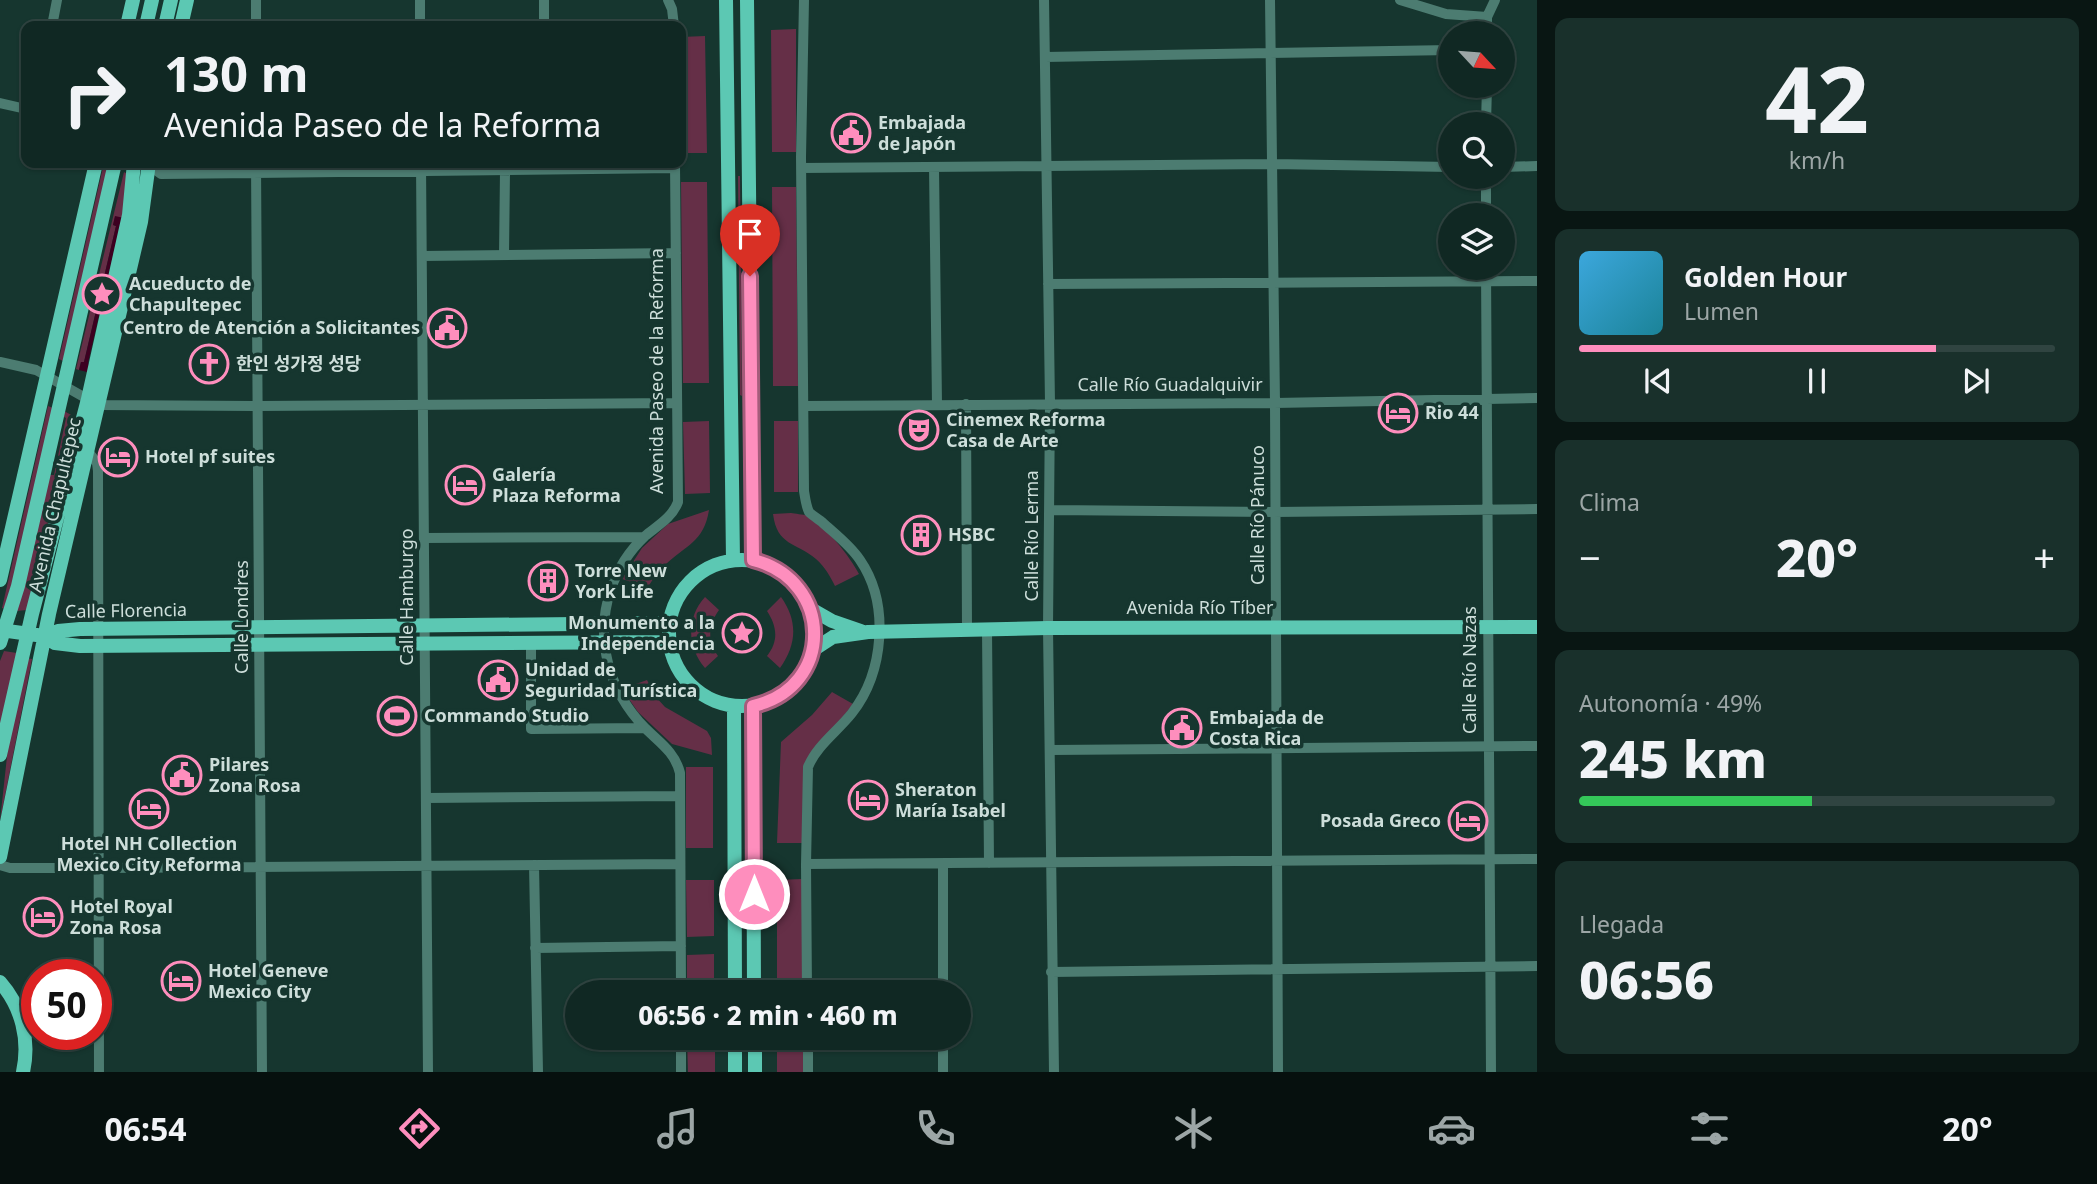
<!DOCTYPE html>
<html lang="es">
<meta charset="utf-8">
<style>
body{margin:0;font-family:"Noto Sans","Noto Sans KR",sans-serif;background:#19302b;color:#f1f3f6;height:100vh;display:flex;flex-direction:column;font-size:26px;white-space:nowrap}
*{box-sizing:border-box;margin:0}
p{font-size:23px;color:#9ca6a6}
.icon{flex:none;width:38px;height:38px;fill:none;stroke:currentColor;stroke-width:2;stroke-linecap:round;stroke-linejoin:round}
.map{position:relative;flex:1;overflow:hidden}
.side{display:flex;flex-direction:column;gap:18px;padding:18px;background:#091613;width:560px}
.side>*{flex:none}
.banner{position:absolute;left:21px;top:21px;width:665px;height:147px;border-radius:14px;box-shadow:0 2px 5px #0004,0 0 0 2px #304441;background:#102823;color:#f1f3f6;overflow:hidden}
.needle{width:46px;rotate:116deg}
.fabs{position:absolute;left:1438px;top:21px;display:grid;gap:14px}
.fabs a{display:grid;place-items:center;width:77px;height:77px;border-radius:50%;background:#102823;box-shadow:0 2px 5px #0004,0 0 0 2px #304441;font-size:35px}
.speed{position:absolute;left:21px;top:959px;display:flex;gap:14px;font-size:35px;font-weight:700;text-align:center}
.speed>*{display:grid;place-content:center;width:91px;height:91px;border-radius:50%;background:#102823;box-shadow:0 2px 5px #0004,0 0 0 2px #304441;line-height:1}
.speed .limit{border:10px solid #d22;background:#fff;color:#111}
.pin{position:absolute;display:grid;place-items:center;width:60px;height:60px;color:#fff;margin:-72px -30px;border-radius:50% 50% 50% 0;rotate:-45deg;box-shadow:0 0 7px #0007}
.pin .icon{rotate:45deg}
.me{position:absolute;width:77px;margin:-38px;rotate:0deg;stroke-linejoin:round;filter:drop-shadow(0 0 5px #0008)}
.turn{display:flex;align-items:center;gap:24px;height:147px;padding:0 28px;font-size:32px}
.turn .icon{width:91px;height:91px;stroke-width:2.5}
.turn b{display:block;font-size:49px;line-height:60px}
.big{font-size:52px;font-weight:800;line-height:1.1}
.side .widget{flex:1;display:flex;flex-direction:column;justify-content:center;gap:10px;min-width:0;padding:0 24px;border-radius:14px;background:#19302b}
.side .dial{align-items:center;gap:0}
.dial b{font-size:91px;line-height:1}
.song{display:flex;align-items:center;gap:21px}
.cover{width:84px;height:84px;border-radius:10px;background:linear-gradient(135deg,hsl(200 70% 55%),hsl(190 70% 35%))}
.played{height:7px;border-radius:4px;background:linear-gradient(90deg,#fe8ebd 75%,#304441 75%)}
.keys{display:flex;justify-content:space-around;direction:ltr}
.heat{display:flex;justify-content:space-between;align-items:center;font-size:38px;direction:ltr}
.charge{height:10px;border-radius:5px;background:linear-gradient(90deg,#34c759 49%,#304441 0)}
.trip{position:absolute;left:565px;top:980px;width:406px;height:70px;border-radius:35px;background:#102823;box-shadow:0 2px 5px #0004,0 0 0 2px #304441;font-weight:800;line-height:70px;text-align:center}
.tab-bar{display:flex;height:112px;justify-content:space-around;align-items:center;background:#06100e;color:#9ca6a6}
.tab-bar .icon{width:49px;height:49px}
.tab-bar .on{color:#fe8ebd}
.tab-bar b{font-size:32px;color:#f1f3f6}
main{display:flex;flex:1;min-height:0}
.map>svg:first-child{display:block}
.green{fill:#652f47}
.water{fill:#3d0021}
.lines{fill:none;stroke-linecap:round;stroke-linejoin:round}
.minor{stroke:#4c7c71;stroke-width:10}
.major{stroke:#5cc8b3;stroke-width:14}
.route-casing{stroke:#a55c7b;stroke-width:18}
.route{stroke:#fe8ebd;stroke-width:12}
.labels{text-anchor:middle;stroke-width:7;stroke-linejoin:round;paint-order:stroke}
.poi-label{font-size:18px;font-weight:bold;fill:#cddeda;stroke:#16362f;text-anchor:start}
.street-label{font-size:18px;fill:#cddeda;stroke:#16362f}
</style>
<main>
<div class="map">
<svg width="1537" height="1072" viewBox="0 0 1537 1072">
<rect width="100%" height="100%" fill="#16362f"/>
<path class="green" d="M796 29V152H772L771 30Z
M705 36 707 153H681V37Z
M104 163H109L63 361 59 359Z
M124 172 127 174 123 218 115 217 113 225 116 226 84 362H81L79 370 76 369Z
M738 176H740L742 396 740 395Z
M681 182H707L709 383H683Z
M772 187H796L798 386H773Z
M48 406 53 408 14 580 5 609 2 608Z
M64 411 75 417 27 610 16 611 49 475H54L66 418 62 416Z
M709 421 710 493 685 494 683 422Z
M774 421H798V492H774Z
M709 510C704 542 686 545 665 565 658 571 653 579 648 587L622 579 642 548 668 524Z
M791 513C795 514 803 514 807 516 824 523 851 558 859 574L835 586C830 576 825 567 816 559 796 542 777 546 773 514Z
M705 597 719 610C708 625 707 641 718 656L705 668C687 647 686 618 705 597Z
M781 597C798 621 797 644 780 668L767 656C779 641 777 626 767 611Z
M4 651 17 653 0 729V661Z
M27 658 32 659 0 821 9 738Z
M647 680 655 696 665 707 707 731 711 738 712 755 672 744 638 712 622 689Z
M832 692 853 704 804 767 802 843H777L781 742 812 715Z
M686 767H713V848H686Z
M802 879 803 992H777V880Z
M686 880H714V936L687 937Z
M714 954V992H687V955Z
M687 1038H715V1072H688Z
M777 1038H803V1072H777Z"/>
<path class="water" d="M115 216 124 218 120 225 88 363 90 364 87 372 79 370 81 362H84L116 226 113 225Z"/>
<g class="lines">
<path class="minor" d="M256 0V26
M420 0V26
M544 0V26
M668 0 672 9 674 26
M804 0 801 157 804 491C805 497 806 506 809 512 812 515 818 519 822 522 835 534 850 545 860 560 890 604 884 672 852 713 838 731 817 745 808 767L806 864 807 992
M1044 0 1050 403 1048 628 1054 1072
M1270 0 1275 403 1278 1072
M1400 0 1446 14 1487 17
M52 26 57 0
M1487 33V17L1495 0
M1045 57 1451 50
M0 103 26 109
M1486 124 1487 86
M146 163 161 174 675 168
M256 163 262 1072
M421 163 428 1072
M675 163 678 502C672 518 657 526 645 536 629 551 618 568 611 589 594 639 609 691 645 728 659 742 675 752 680 773L681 992
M934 167 937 404
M1503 167 1537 166
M801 168 1273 164 1451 167
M1486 215V177
M504 255 505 171
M422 256 676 253
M1486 268 1491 1072
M1048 284 1537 281
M0 362 36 370 98 405 258 406 677 403
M966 404 967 629
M804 406 1275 403 1537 398
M87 450 97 463 98 471 99 1072
M1050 510 1275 512 1537 509
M424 538 644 537
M987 629 989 863
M531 643V729L645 728
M1051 750 1537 746
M426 798 680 796
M806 864 1537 859
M943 864V992
M0 865 10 868H98L680 864
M534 865 538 1072
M535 948 681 946
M1051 972 1537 966
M681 1038V1072
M808 1038V1072
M943 1038V1072"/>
<path class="major" d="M726 0 733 560
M747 0 753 560
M127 26 133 0
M146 26 152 0
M165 26 171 0
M181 26 187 0
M669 633a73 73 0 1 1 146 0a73 73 0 1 1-146 0Z
M0 580 96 163
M811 609 832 621 861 631
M0 630 44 636 55 643 80 646 669 642
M44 636 58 631 80 629 669 623
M0 643 18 586 115 163
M813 650 833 637 868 632 1048 628 1537 627
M734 706 735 992
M753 706 754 992
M0 755 32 614 88 399 129 215 134 163
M0 857 49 614 141 222 149 163
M0 982C22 1007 30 1040 23 1072
M735 1038V1072
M755 1038V1072"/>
</g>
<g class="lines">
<defs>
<path id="route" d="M750 276 753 560C834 580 835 688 753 706L754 894"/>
</defs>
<use href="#route" class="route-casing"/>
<use href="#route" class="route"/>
</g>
<defs>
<symbol id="civic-ring" viewBox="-11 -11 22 22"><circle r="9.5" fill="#16362f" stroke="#fe8ebd" stroke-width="1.5"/><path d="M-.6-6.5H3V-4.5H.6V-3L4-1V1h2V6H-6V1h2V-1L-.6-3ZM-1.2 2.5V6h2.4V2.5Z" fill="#fe8ebd"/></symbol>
<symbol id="sight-ring" viewBox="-11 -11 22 22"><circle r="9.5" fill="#16362f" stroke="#fe8ebd" stroke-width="1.5"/><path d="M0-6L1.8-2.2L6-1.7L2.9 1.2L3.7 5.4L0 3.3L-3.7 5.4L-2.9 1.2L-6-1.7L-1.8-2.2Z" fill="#fe8ebd"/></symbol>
<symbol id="church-ring" viewBox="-11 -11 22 22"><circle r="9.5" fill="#16362f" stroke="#fe8ebd" stroke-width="1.5"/><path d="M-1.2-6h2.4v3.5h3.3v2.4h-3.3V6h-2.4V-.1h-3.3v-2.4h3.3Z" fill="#fe8ebd"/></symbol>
<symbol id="hotel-ring" viewBox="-11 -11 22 22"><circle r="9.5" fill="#16362f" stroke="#fe8ebd" stroke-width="1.5"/><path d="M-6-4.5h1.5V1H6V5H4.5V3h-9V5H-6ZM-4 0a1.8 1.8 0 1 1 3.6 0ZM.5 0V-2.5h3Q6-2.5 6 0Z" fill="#fe8ebd"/></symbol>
<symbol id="theatre-ring" viewBox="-11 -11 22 22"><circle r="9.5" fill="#16362f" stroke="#fe8ebd" stroke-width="1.5"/><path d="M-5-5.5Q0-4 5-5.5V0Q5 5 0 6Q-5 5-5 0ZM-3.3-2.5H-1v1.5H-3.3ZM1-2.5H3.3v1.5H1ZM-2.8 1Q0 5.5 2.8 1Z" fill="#fe8ebd"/></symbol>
<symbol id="building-ring" viewBox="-11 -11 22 22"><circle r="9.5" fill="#16362f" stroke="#fe8ebd" stroke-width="1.5"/><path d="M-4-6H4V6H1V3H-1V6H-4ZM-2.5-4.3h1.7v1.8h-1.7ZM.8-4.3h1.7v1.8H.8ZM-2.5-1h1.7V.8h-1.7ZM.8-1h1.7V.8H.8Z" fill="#fe8ebd"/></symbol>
<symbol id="stadium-ring" viewBox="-11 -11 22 22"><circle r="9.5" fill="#16362f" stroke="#fe8ebd" stroke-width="1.5"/><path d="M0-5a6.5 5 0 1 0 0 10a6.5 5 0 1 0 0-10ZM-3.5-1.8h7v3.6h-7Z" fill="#fe8ebd"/></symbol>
</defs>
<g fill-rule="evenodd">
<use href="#civic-ring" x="829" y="111" width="44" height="44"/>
<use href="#sight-ring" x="80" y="272" width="44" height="44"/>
<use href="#civic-ring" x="425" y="306" width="44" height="44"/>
<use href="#church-ring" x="187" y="342" width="44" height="44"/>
<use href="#hotel-ring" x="1376" y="391" width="44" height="44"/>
<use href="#theatre-ring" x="897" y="408" width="44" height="44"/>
<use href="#hotel-ring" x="96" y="435" width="44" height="44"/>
<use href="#hotel-ring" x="443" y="463" width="44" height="44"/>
<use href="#building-ring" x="899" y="513" width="44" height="44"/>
<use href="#building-ring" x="526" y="559" width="44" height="44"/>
<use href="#sight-ring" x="720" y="611" width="44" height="44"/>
<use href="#civic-ring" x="476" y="658" width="44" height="44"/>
<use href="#stadium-ring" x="375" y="694" width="44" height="44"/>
<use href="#civic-ring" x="1160" y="706" width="44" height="44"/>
<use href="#civic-ring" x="160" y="753" width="44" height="44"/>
<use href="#hotel-ring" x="846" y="778" width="44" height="44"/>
<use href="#hotel-ring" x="127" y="787" width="44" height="44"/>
<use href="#hotel-ring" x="1446" y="799" width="44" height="44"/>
<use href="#hotel-ring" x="21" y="895" width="44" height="44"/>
<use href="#hotel-ring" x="159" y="959" width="44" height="44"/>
</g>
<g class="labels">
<g class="poi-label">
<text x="878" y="129">Embajada<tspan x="878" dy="21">de Japón</tspan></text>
<text x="129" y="290">Acueducto de<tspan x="129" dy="21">Chapultepec</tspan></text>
<text x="420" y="334" text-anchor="end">Centro de Atención a Solicitantes</text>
<text x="236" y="370">한인 성가정 성당</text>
<text x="1425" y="419">Rio 44</text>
<text x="946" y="426">Cinemex Reforma<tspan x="946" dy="21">Casa de Arte</tspan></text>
<text x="145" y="463">Hotel pf suites</text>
<text x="492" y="481">Galería<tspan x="492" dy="21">Plaza Reforma</tspan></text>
<text x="948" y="541">HSBC</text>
<text x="575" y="577">Torre New<tspan x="575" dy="21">York Life</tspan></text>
<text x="715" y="629" text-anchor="end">Monumento a la<tspan x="715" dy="21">Independencia</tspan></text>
<text x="525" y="676">Unidad de<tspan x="525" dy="21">Seguridad Turística</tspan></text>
<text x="424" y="722">Commando Studio</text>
<text x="1209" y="724">Embajada de<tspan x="1209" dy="21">Costa Rica</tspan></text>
<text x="209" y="771">Pilares<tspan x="209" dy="21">Zona Rosa</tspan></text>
<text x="895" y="796">Sheraton<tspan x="895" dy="21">María Isabel</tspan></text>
<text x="1441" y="827" text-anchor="end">Posada Greco</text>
<text x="149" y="850" text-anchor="middle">Hotel NH Collection<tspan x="149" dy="21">Mexico City Reforma</tspan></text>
<text x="70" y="913">Hotel Royal<tspan x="70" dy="21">Zona Rosa</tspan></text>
<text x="208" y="977">Hotel Geneve<tspan x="208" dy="21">Mexico City</tspan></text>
</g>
<g class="street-label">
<text transform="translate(657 371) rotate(-90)" y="6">Avenida Paseo de la Reforma</text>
<text x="1170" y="391">Calle Río Guadalquivir</text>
<text transform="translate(55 505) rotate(-77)" y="6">Avenida Chapultepec</text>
<text transform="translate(1258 515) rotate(-90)" y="6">Calle Río Pánuco</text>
<text transform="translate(1032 536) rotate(-90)" y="6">Calle Río Lerma</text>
<text transform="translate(407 597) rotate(-90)" y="6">Calle Hamburgo</text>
<text x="1200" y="614">Avenida Río Tíber</text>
<text transform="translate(126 611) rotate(-1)" y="6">Calle Florencia</text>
<text transform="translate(242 617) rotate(-90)" y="6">Calle Londres</text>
<text transform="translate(1470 670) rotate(-90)" y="6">Calle Río Nazas</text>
</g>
</g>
</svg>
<div class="fabs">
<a><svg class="needle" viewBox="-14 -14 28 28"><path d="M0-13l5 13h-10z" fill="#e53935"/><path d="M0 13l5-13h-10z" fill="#9ca6a6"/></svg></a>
<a><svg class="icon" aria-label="search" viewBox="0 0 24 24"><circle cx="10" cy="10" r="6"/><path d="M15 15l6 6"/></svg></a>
<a><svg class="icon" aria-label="layers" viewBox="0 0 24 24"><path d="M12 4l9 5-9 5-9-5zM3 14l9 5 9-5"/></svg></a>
</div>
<div class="speed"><div class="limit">50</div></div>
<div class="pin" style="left:750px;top:276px;background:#d93025"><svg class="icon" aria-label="arrive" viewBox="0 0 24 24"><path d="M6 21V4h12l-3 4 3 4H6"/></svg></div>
<svg class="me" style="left:754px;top:894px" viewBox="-20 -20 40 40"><circle r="17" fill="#fe8ebd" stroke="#fff" stroke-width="3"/><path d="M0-11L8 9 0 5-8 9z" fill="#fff"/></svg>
<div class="trip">06:56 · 2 min · 460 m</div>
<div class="banner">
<div class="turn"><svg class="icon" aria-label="right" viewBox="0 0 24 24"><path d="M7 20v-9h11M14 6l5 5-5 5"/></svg><div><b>130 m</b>Avenida Paseo de la Reforma</div></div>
</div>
</div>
<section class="side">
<div class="widget dial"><b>42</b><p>km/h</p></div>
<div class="widget">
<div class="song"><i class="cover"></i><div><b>Golden Hour</b><p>Lumen</p></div></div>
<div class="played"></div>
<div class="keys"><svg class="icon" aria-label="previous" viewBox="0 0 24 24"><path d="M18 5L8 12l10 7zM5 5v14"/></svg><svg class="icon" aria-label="pause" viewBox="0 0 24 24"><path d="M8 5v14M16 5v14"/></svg><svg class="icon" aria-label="next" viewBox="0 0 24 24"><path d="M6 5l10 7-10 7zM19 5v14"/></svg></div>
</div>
<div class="widget"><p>Clima</p>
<div class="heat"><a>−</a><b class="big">20°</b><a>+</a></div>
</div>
<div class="widget"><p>Autonomía · 49%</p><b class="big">245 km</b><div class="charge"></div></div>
<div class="widget"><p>Llegada</p><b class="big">06:56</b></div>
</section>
</main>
<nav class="tab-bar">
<b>06:54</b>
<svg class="icon on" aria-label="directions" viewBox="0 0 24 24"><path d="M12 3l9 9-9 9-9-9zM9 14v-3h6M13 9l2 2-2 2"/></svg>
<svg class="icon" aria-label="music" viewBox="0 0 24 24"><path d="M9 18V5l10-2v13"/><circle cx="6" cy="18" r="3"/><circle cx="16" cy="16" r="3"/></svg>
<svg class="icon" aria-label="phone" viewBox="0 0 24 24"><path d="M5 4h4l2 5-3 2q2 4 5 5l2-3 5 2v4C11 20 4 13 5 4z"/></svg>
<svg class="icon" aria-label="climate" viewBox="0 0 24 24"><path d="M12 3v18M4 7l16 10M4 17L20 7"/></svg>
<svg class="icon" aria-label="car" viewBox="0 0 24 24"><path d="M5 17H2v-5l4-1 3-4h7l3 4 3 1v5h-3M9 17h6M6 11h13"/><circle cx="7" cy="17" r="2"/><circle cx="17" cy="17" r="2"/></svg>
<svg class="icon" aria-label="filters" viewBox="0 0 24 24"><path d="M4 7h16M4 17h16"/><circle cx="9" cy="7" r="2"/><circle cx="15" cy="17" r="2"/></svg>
<b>20°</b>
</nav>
